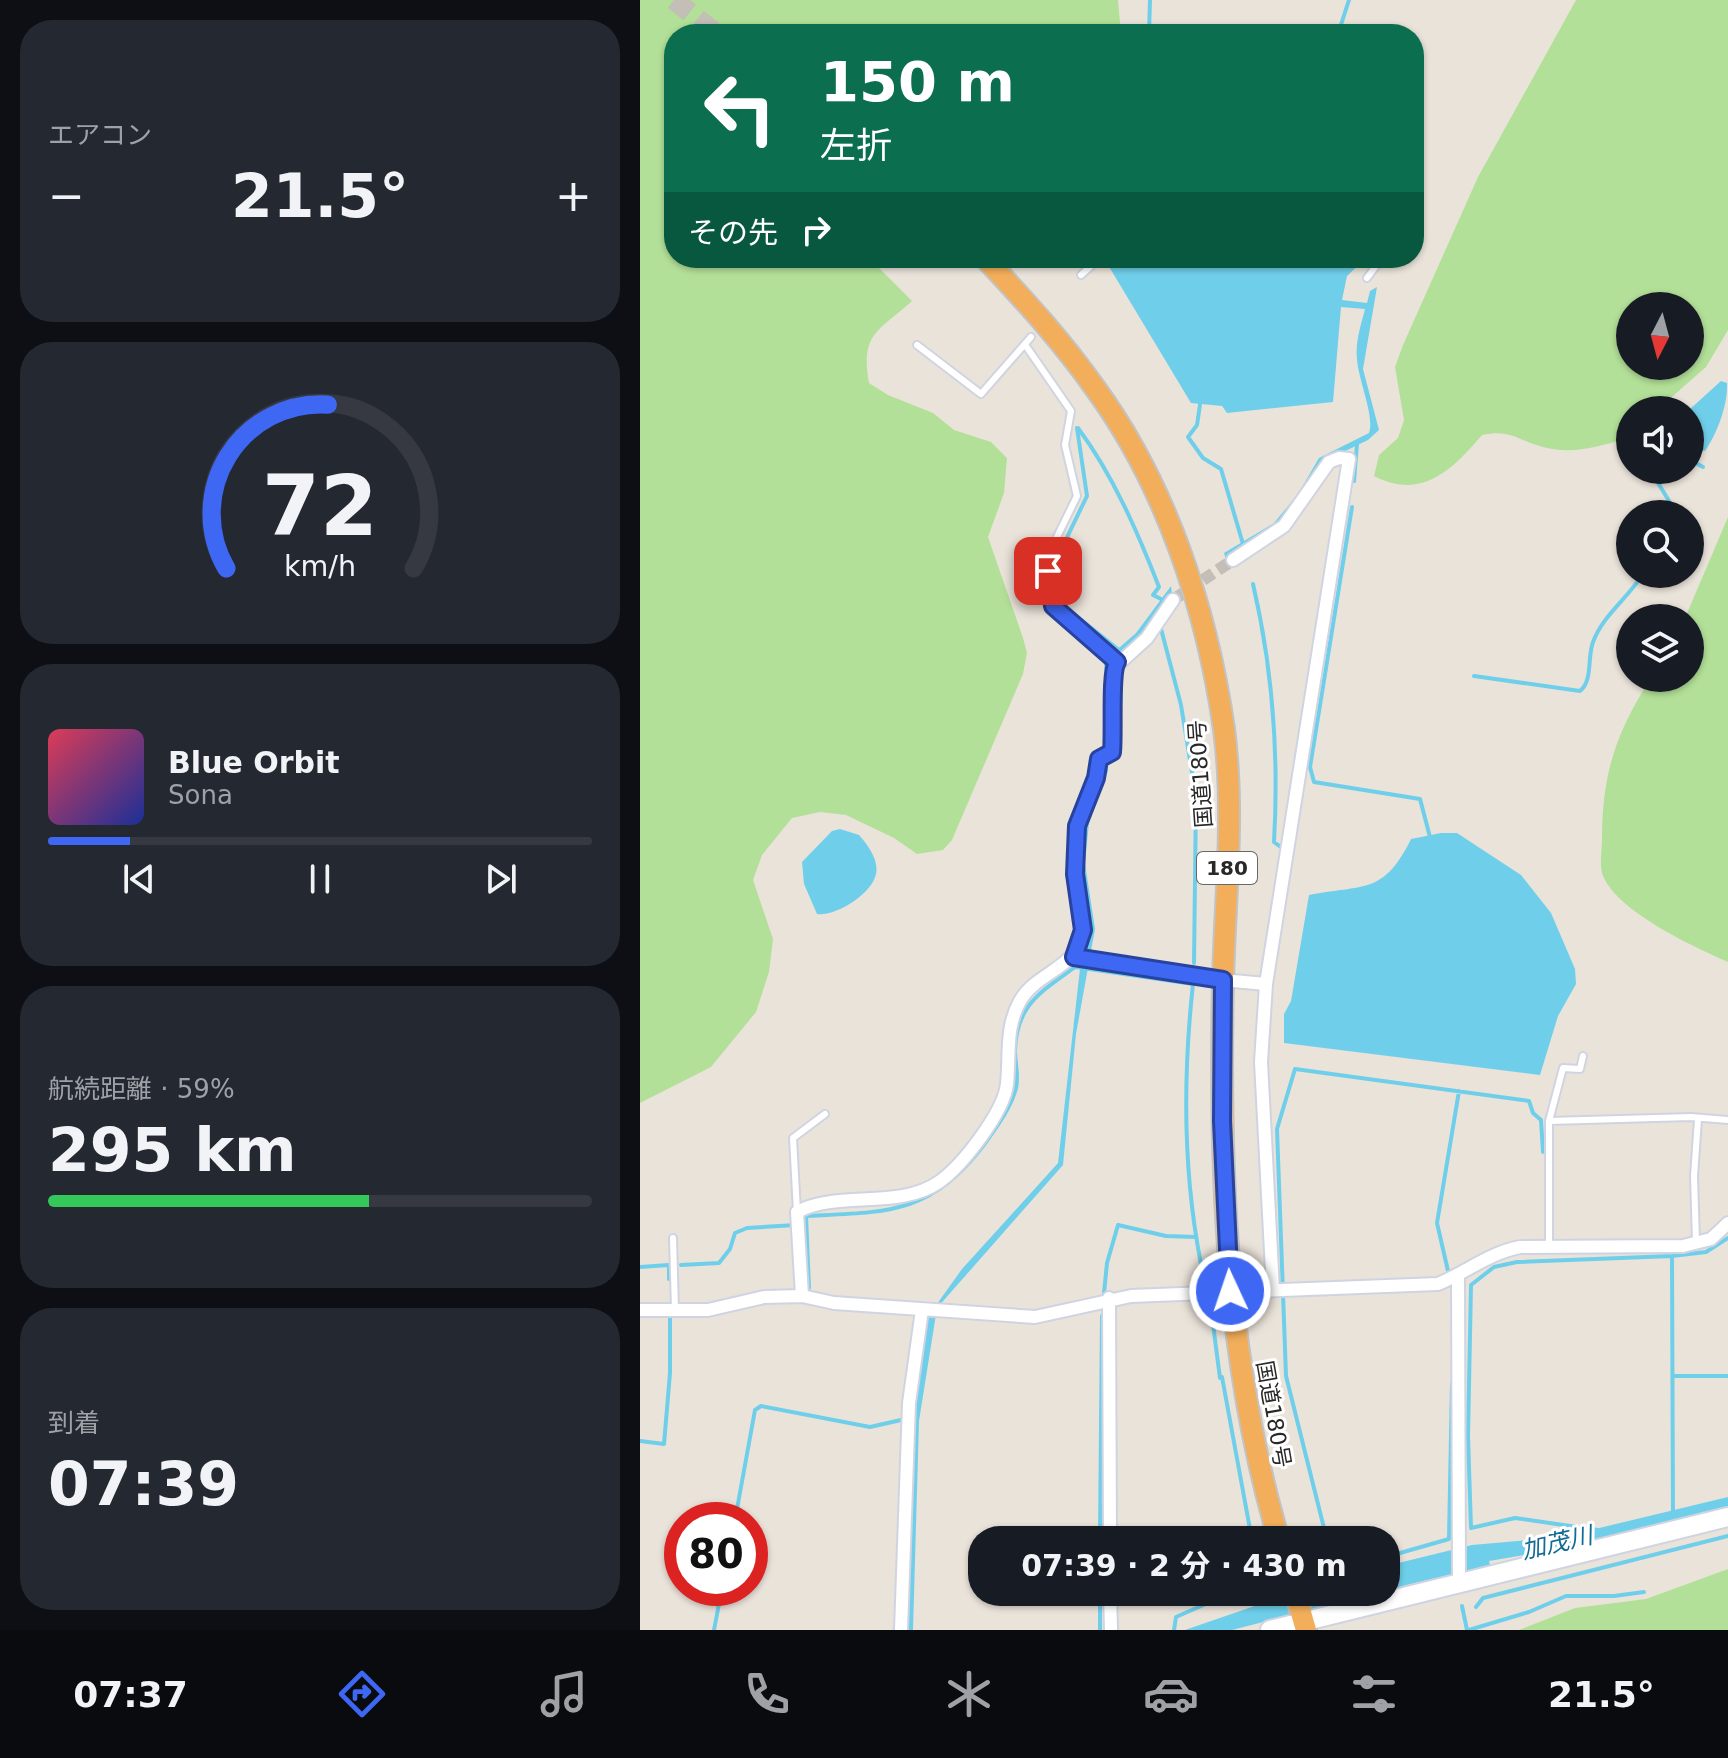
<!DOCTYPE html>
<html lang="ja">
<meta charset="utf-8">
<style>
body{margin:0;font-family:"DejaVu Sans","Noto Sans JP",sans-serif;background:#242831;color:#f1f3f6;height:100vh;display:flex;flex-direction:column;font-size:30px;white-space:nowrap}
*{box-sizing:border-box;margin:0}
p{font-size:26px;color:#9ea1a6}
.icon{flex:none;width:44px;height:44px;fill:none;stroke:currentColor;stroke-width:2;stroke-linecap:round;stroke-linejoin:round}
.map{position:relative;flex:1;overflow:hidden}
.details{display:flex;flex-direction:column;gap:20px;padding:20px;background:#0d0f14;width:640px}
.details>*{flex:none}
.guide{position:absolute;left:24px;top:24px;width:760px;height:244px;border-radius:32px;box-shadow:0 2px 6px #0004;background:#0b6e4f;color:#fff;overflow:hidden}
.needle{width:52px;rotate:186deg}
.controls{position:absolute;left:976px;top:292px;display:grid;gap:16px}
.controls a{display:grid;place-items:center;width:88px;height:88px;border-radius:50%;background:#171b24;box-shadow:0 2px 6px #0004;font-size:40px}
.speed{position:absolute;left:24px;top:1502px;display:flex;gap:16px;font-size:40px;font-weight:700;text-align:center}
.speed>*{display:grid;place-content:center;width:104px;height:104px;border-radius:50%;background:#171b24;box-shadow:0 2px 6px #0004;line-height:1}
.speed .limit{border:12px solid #d22;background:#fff;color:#111}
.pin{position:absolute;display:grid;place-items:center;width:68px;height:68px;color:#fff;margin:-34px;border-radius:16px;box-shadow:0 4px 12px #0006}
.me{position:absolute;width:88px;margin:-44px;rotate:357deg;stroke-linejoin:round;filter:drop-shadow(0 0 6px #0008)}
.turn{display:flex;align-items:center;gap:28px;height:168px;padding:0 24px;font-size:36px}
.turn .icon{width:104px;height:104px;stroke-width:2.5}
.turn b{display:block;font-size:56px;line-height:68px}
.then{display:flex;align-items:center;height:76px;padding:0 24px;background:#0003;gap:16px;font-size:30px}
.big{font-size:60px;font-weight:700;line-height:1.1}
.details .card{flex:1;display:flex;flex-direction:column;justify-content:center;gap:12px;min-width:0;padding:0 28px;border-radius:32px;background:#242831}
.details .dial{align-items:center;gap:0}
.dial svg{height:208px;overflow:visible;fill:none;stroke:#363941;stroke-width:7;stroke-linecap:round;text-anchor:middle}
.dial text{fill:#f1f3f6;stroke:none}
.song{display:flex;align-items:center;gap:24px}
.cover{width:96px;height:96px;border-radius:12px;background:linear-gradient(135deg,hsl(350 70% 55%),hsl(230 70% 35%))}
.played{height:8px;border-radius:4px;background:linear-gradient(90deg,#3e67f4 15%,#363941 15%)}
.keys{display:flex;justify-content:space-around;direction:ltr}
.heat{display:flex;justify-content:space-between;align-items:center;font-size:44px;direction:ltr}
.charge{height:12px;border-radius:6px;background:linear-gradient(90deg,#34c759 59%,#363941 0)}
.trip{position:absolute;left:328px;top:1526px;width:432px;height:80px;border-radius:32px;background:#171b24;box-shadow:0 2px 6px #0004;font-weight:700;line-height:80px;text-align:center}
.tabs{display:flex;height:128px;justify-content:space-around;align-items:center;background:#090b0e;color:#9ea1a6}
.tabs .icon{width:56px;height:56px}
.tabs .on{color:#3e67f4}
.tabs b{font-size:36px;color:#f1f3f6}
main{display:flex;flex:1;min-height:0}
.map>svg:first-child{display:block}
.green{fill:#b3e098;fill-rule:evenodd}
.water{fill:#6fcfea}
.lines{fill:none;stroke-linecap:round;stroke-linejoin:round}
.stream{stroke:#6fcfea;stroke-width:4}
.minor-tunnel{stroke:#c3beb6;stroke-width:12;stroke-dasharray:12 6;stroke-linecap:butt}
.trunk-tunnel{stroke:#c3beb6;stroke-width:20;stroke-dasharray:20 10;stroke-linecap:butt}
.service-casing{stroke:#d0d4e1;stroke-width:10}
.minor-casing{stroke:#d0d4e1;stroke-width:16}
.secondary-casing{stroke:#d0d4e1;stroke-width:22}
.trunk-casing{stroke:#c3c3c3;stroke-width:24}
.service{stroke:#fff;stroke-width:6}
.minor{stroke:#fff;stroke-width:12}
.secondary{stroke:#fff;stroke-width:18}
.trunk{stroke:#f2ae5a;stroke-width:20}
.route-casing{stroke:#28439f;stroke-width:20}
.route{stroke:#3e67f4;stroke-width:14}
.labels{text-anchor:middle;stroke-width:6;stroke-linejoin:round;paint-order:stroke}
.shield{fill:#fff;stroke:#686868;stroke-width:2}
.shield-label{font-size:20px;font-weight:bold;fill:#282828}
.street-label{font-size:22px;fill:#282828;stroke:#fff}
.water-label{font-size:24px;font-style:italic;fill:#116c94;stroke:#fff}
</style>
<main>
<section class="details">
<div class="card"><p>エアコン</p>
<div class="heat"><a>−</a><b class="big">21.5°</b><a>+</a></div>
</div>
<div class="card dial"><svg viewBox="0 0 100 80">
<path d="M14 69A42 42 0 1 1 86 69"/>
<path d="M14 69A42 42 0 0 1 53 6" stroke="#3e67f4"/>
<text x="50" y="56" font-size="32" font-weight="700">72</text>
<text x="50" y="72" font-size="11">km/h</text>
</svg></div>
<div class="card">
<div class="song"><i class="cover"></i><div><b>Blue Orbit</b><p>Sona</p></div></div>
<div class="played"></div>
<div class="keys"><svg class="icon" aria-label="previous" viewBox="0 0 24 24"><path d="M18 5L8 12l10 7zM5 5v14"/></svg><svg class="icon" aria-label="pause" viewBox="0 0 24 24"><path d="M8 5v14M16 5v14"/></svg><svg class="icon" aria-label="next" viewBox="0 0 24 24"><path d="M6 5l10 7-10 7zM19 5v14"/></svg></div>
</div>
<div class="card"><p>航続距離 · 59%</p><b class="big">295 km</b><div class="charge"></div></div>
<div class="card"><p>到着</p><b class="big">07:39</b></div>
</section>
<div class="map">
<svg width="1088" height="1630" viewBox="0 0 1088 1630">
<rect width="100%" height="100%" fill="#eae3da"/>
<path class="green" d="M0 0H478L481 34H34V258H219L239 268 272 301C239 331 220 333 229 383L248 395 293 413 314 430 351 442 367 458 364 493 348 537 383 638 387 653 383 674 312 840 303 850 277 854 254 838 206 815 180 812 152 818 122 855 113 880 133 939 129 972 116 1012 71 1067 0 1103Z
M936 0H1088V330L1066 367 1017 410H990V434L985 439C956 447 932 455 903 447 876 440 872 429 842 435 813 469 782 501 734 476L739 455 758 438 764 420 755 367 763 345 838 177ZM990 306H1050V366H990Z
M1088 517V962C1054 947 978 912 963 876 959 866 962 850 962 839 962 774 976 732 1011 678H1050V618H1045Z
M1088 1569V1630H879L935 1608 1006 1599Z"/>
<path class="water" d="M477 258H726L707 276 702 300 727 303 730 291 737 287 723 369 739 430 728 440 693 457 650 515 586 559 584 553 634 523 658 494 679 458 729 433C735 417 718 379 717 359 715 342 721 325 725 309L701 307 693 402 587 413 582 406 551 403 468 265 469 261Z
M1081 381 1087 383C1088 405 1077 434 1065 451L1058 449 1054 460 1056 448 1050 444 1049 410Z
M531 586 532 594 507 631 470 665 468 771 449 823 445 863 455 929 436 1034 423 1165 297 1308 279 1421 273 1630H264L269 1453 284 1322 322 1269 418 1163 441 960 439 868 442 821 460 773 466 725 464 661 496 633Z
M200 829 219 835C228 845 239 860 236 874 232 894 195 917 177 914L164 884 162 862 192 831Z
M801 833H817L881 875 911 913 935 969 936 984 918 1016 900 1075 644 1043V1014L651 1001 669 895C723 884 743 896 771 839Z
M1088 1497V1509L925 1548 849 1561 850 1565 746 1590V1566L832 1545 922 1537Z
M655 1592H739L592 1630H545Z"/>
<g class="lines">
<path class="stream" d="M509 34 510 0
M698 34 709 0
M561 398 557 425 548 437 563 458 581 469 603 544
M437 428 447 496 417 558 418 596 424 606 479 650
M438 428C473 475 498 533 519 587L513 595 523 600
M1050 460 1063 467
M1017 470 1015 478 1037 514
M714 481 717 444
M712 507 670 767 674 782 780 799 790 837
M613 584C633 670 639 754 634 842L642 848
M520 625 541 705 556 797 554 963
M834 676 940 691C953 680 947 659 953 642 963 615 988 598 1003 574
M1032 1256 1033 1516
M41 1265 79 1263 90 1249 95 1233 107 1228 156 1225
M0 1267 29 1265V1279
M808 1271 797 1223 819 1091
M169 1288 166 1216C247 1212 290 1215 343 1146 355 1129 371 1108 376 1088 379 1076 375 1063 375 1051 376 1005 401 992 435 967L553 984C543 1076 543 1173 561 1264
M464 1293 467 1263 478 1225 526 1236 556 1237
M571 1309 580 1378 582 1377 612 1540
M1033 1376H1088
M0 1441 24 1444 30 1373V1314
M95 1520 115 1410 121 1406 230 1427 261 1420
M958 1530 875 1518 831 1528 828 1436 831 1285 854 1267 877 1262 1032 1256 1066 1252 1088 1238
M460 1540 462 1316
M687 1540 646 1376 637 1129 655 1069 889 1101 893 1113 901 1120 903 1152
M746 1557 809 1539 812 1384
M460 1592V1630
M822 1606 827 1630
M836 1607 843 1598 1088 1536
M74 1630 82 1588
M534 1630 536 1617 593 1592
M829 1630 889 1612 926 1596H974L1004 1592"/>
<path class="minor-tunnel" d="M533 600 593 560"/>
<path class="trunk-tunnel" d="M34 0 77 34"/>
<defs>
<path id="service" d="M441 275 451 266
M727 278 742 258
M277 345 341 394 391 337
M386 346 431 411 425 445 437 496 413 545 409 595 417 612 477 662
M909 1121 1051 1117 1088 1120
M157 1212 153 1138 185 1114
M33 1238 35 1310
M1056 1242 1054 1176 1058 1119
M909 1244V1121L923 1068 940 1069 943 1056"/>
<path id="minor" d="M434 957 560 978 626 984 709 459 699 458 689 462 644 526 593 560
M626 984 621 1062 633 1290
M818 1276 819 1581
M162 1296 157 1212C197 1190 259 1210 299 1182 322 1166 364 1112 367 1084 370 1054 365 1028 380 1001 397 971 438 969 443 931 444 920 440 906 438 895 435 873 433 850 437 828 440 804 455 783 459 759L472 752 473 669 507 638 533 600
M469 1298 470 1540
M0 1310H68L124 1297 162 1296 194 1303 395 1317 491 1296 798 1284C827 1272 849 1253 880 1247L1043 1246 1071 1239 1088 1223
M470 1592 471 1630
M261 1630 269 1403 282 1310"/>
<path id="secondary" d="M630 1630 1088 1517"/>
<path id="trunk" d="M345 258C384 300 422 341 455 388 526 485 567 610 584 729 595 812 585 897 583 980 579 1169 585 1358 639 1540
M655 1592 666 1630"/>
</defs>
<use href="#service" class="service-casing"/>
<use href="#minor" class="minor-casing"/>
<use href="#secondary" class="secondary-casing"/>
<use href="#trunk" class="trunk-casing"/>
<use href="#service" class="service"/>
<use href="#minor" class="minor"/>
<use href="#secondary" class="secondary"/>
<use href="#trunk" class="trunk"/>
</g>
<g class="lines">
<defs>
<path id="route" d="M408 571 413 606 477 662C470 673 474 732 472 752L459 759 456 778 437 826 435 874 443 930 434 957 583 980 582 1121 590 1291"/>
</defs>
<use href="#route" class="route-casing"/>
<use href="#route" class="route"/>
</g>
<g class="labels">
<rect class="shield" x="557" y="852" width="60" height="32" rx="6"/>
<g class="shield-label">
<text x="587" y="875">180</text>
</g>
<g class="street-label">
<text transform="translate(560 774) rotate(-94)" y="8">国道180号</text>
<text transform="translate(634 1414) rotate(80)" y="8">国道180号</text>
</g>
<g class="water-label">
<text transform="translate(917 1543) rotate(-13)" y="8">加茂川</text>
</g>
</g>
</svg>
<div class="controls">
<a><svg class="needle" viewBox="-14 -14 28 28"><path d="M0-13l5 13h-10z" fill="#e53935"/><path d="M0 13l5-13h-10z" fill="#9ea1a6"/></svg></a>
<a><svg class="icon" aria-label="sound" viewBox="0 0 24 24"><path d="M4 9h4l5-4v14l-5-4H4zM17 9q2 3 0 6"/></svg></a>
<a><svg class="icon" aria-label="search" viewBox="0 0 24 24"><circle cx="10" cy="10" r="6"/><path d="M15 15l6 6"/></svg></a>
<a><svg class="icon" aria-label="layers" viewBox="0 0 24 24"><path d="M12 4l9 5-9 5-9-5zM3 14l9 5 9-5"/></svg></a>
</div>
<div class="speed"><div class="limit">80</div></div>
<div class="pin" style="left:408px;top:571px;background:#d93025"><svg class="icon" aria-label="arrive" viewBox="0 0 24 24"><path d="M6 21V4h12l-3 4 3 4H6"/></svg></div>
<svg class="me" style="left:590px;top:1291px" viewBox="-20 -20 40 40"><circle r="17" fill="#3e67f4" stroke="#fff" stroke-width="3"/><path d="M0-11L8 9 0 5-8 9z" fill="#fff"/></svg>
<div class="trip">07:39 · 2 分 · 430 m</div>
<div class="guide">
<div class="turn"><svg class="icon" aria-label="left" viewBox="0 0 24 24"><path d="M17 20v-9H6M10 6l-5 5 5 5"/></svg><div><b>150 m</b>左折</div></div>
<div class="then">その先<svg class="icon" aria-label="right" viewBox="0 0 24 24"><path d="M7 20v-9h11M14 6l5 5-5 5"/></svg></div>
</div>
</div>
</main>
<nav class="tabs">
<b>07:37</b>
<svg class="icon on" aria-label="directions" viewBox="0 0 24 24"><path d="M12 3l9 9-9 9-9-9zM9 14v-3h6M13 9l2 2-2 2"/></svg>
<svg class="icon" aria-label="music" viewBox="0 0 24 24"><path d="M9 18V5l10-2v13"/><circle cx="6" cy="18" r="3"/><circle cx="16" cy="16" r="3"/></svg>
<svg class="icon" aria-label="phone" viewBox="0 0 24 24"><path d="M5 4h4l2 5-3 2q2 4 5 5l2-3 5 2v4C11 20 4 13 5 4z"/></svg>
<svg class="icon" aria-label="climate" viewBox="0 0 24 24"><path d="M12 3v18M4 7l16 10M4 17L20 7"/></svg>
<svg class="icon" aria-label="car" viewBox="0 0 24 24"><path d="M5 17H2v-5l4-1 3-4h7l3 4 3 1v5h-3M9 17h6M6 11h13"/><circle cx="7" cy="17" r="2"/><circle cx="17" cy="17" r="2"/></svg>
<svg class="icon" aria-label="filters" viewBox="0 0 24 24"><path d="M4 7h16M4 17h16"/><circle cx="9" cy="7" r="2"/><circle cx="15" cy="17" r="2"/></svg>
<b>21.5°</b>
</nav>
